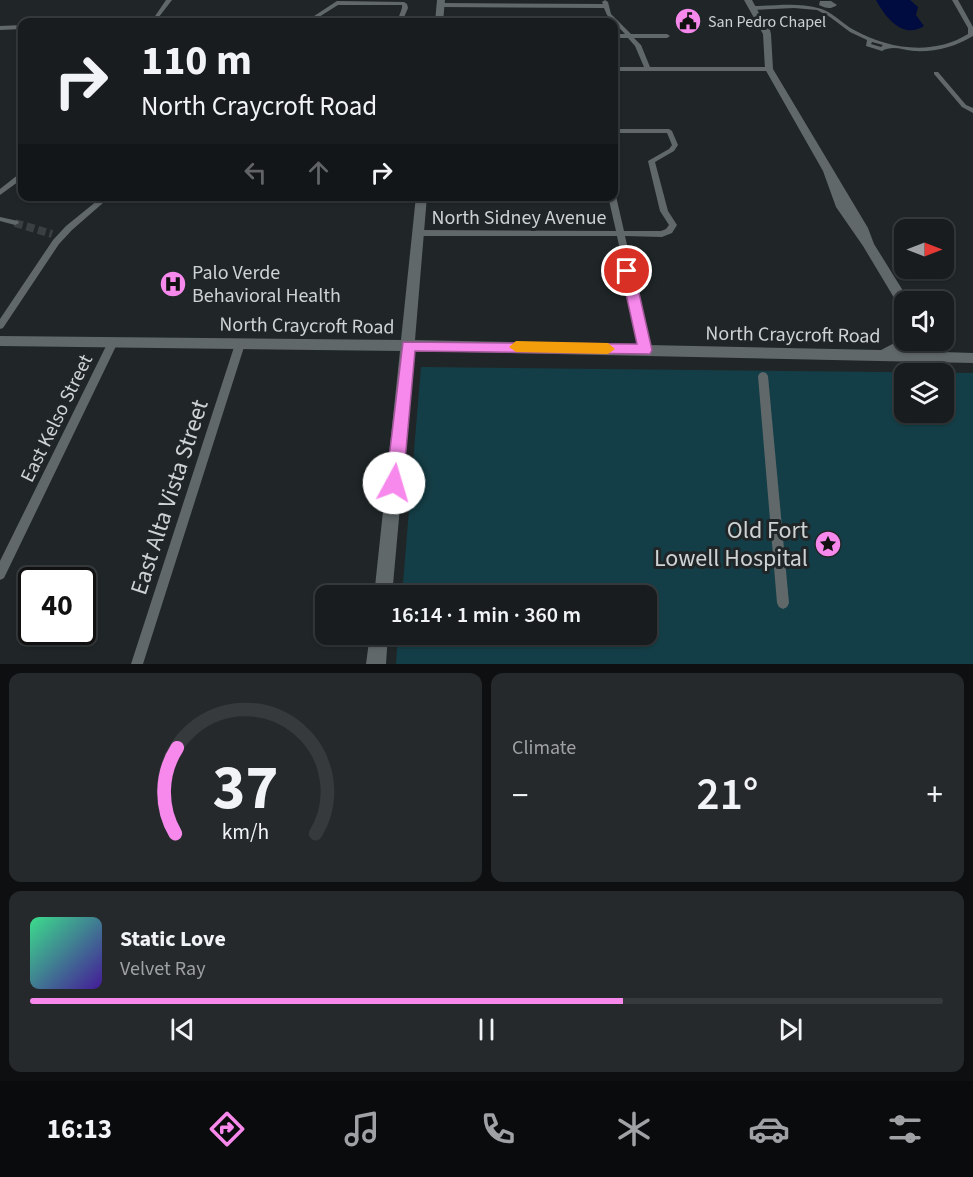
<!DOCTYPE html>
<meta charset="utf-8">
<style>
body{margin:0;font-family:"Source Sans 3",sans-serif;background:#25292b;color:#f1f3f6;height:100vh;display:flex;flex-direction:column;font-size:22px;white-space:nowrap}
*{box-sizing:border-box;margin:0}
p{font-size:20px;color:#9fa1a4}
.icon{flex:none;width:33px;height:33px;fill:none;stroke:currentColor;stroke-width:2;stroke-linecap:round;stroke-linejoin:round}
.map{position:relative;height:664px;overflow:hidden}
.sheet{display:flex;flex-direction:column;gap:9px;padding:9px;background:#0d0f10;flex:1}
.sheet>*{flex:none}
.guide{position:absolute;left:18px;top:18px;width:600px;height:183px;border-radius:12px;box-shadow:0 2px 4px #0004,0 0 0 2px #363a3c;background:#181c1e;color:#f1f3f6;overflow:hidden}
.needle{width:39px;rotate:90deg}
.fabs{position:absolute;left:894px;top:219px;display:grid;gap:12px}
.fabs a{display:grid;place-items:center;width:60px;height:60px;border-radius:12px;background:#181c1e;box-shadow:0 2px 4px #0004,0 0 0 2px #363a3c;font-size:30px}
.speed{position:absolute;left:18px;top:567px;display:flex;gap:12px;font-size:30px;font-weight:700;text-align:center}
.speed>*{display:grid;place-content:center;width:78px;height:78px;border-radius:50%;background:#181c1e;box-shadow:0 2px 4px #0004,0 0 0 2px #363a3c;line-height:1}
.speed .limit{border:3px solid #111;border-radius:9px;background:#fff;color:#111}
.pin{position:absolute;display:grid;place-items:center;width:51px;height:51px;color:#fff;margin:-26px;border:3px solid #fff;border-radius:50%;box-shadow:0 2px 6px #0007}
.me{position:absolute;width:66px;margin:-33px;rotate:6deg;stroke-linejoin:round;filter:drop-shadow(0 0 4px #0008)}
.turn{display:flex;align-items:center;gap:21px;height:126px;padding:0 24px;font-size:27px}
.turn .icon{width:78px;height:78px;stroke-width:2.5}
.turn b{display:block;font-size:42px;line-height:51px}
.lanes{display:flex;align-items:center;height:57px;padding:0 24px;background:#0003;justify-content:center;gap:30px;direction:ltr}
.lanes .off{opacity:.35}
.big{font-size:45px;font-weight:600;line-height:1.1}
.sheet .tile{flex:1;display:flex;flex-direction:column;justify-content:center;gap:9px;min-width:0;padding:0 21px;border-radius:12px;background:#25292b}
.sheet .dial{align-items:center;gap:0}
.dial svg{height:156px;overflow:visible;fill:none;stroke:#363a3c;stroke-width:7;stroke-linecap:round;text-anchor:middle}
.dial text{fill:#f1f3f6;stroke:none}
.song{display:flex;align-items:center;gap:18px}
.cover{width:72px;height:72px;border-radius:9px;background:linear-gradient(135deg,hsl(150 70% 55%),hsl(260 70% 35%))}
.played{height:6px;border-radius:3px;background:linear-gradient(90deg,#f788ec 65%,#363a3c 65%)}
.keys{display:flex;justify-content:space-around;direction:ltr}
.heat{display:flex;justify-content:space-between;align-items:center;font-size:33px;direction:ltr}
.sheet .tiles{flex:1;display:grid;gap:9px;grid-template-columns:1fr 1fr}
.tile:last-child{grid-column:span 2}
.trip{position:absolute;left:315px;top:585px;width:342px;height:60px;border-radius:12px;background:#181c1e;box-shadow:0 2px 4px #0004,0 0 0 2px #363a3c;font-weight:600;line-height:60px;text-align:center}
.menu{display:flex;height:96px;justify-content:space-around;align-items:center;background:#0a0b0c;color:#9fa1a4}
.menu .icon{width:42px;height:42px}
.menu .selected{color:#f788ec}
.menu b{font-size:27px;color:#f1f3f6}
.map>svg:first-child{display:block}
.green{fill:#143e47;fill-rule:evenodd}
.water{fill:#000b40}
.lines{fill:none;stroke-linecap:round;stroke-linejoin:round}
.street-tunnel{stroke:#3a4042;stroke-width:8;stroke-dasharray:8 4;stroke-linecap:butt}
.street{fill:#61686a;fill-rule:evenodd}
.secondary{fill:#61686a;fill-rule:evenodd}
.route{fill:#f788ec;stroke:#a15899;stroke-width:1.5}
.slow{fill:#f59e0b}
.labels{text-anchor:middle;stroke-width:6;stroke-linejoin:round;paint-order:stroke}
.far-poi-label{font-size:16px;fill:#ced2d3;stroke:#202628;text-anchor:start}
.street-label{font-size:20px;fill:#ced2d3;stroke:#202628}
.poi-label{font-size:20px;fill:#ced2d3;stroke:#202628;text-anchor:start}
.near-street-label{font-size:24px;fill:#ced2d3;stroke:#202628}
.near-poi-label{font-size:24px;fill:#ced2d3;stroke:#202628;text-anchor:end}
</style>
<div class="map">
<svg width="973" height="664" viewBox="0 0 973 664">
<rect width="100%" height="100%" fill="#202628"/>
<path class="green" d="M421 367 973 373V664H396L398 635 646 634V596L402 595ZM904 374H944V412H904Z"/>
<path class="water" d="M876 0H910L918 7 916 15 924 26C903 40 885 17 876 0Z"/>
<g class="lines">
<path class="street-tunnel" d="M15 223 52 234"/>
<path class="street" d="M166 0H172L155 22H151Z
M605 0 608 2 611 14 631 34H667L670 36 667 38H634L641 45 650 67H769L772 69 769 71H614V67H644L635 46 628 38H614V34H625L607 15 604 8 441 7 438 5 441 3 603 4 602 2Z
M952 0H958L973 27V36C955 47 936 52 914 51 902 50 893 45 882 51L866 46 867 40 850 32 830 17 817 10 794 8 753 10 750 8 753 6C774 6 797 2 818 8 832 11 841 23 854 30 888 49 933 56 968 34V28ZM872 42 883 45 881 47 871 44Z
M337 1 404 2 407 4 408 8 402 22H397L402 8V5H338L311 22H305Z
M820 1H831L837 5C830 10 826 8 819 5Z
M22 25V29L0 30V26Z
M934 72H938L966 105 973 108V113L962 107 934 74Z
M614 129H669L672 131 678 145 674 151 655 162 668 211 677 225 672 233 662 237 625 236 651 350 649 353H643L641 350 617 236H419L415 233 419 230 616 231 608 196H614V194L616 196 624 231H661L666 229 669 225 660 211 648 161 669 149 672 145 667 133H614Z
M19 174H22V179L0 195V189Z
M103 196H111L72 230 59 244 3 328 0 329V319L53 240 66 226Z
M0 217 18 221 19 223 15 225 0 221Z
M113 339 116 340 118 342 4 578 0 580V561L108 342 110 340Z
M240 340 243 342 245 344 143 664H131L235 344 237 342Z
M763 372 766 373 768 376 789 603 787 607 783 609 779 607 777 603 758 376 760 373Z"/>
<path class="secondary" d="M437 0H445L443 22H435Z
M744 0H752L759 13 768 22 771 34 773 69 868 228 874 244 910 302H904V308L899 306 863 246 836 207 823 171 765 69 763 34Z
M416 196H427L415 340 881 350 904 338V340H921L919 344 904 351H928L921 340H935L942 352 973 353V363L414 351 392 596H374L400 351 0 346V336L401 340Z
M370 634H388L386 664H366Z"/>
</g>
<path class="route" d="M627 266 634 271 652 350 650 354 415 351 403 483 400 488 394 491 389 488 386 483 403 342 637 344 621 271Z"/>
<path class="slow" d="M516 341 608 343 615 349 608 354 516 352 509 347Z"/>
<defs>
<symbol id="civic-disc" viewBox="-11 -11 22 22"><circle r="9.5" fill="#f788ec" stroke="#202628"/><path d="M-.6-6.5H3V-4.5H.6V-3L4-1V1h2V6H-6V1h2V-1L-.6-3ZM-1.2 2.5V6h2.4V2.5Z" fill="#111"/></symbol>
<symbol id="hospital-disc" viewBox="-11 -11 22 22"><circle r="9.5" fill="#f788ec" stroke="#202628"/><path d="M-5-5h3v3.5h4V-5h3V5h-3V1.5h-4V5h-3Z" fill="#111"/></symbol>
<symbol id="sight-disc" viewBox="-11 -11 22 22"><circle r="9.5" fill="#f788ec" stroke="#202628"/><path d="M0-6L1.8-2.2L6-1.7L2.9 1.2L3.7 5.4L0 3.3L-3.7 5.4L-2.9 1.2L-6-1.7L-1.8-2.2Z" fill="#111"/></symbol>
</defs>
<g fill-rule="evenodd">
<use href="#civic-disc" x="673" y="6" width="30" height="30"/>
<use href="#hospital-disc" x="158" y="269" width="30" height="30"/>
<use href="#sight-disc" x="813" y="529" width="30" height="30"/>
</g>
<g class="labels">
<g class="far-poi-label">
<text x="708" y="27">San Pedro Chapel</text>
</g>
<g class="street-label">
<text x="519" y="224">North Sidney Avenue</text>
<text transform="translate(307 325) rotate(1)" y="7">North Craycroft Road</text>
<text transform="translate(793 334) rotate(1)" y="7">North Craycroft Road</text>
<text transform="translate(56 418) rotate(-64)" y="7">East Kelso Street</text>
</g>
<g class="poi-label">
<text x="192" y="279">Palo Verde<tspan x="192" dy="23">Behavioral Health</tspan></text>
</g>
<g class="near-street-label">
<text transform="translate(169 497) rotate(-72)" y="8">East Alta Vista Street</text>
</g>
<g class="near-poi-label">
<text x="808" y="538">Old Fort<tspan x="808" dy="28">Lowell Hospital</tspan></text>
</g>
</g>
</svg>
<div class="fabs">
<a><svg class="needle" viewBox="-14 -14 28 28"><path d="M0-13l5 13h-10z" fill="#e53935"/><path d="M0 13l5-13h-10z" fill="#9fa1a4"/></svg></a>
<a><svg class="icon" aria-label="sound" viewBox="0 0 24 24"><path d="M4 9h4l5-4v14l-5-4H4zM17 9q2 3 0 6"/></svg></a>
<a><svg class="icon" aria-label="layers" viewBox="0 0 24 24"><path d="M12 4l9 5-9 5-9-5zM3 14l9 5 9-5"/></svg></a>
</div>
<div class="speed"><div class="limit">40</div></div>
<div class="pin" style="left:627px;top:271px;background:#d93025"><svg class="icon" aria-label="arrive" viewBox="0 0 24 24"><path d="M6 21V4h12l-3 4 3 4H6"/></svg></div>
<svg class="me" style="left:394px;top:483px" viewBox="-20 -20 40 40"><circle r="19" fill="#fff"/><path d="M0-13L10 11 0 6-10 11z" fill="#f788ec"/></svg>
<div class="trip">16:14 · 1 min · 360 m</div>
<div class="guide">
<div class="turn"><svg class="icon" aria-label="right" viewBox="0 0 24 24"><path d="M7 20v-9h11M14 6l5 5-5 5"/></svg><div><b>110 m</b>North Craycroft Road</div></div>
<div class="lanes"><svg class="icon off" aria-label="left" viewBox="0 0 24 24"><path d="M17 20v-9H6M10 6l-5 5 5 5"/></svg><svg class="icon off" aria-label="ahead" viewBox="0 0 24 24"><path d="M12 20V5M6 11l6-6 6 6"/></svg><svg class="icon" aria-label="right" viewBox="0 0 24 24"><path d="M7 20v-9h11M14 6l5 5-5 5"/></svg></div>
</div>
</div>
<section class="sheet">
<div class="tiles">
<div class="tile dial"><svg viewBox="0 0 100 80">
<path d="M14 69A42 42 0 1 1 86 69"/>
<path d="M14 69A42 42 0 0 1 15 25" stroke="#f788ec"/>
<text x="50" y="56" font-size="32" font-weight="700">37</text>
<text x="50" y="72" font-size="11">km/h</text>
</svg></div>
<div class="tile"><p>Climate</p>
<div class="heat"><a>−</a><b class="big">21°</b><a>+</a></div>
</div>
<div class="tile">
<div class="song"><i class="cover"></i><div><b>Static Love</b><p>Velvet Ray</p></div></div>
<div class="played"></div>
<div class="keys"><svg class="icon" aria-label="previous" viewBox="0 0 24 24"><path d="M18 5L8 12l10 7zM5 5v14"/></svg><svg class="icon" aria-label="pause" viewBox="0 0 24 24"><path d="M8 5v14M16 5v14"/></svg><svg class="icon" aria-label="next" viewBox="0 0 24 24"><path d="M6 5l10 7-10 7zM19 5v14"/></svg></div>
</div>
</div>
</section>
<nav class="menu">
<b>16:13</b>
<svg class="icon selected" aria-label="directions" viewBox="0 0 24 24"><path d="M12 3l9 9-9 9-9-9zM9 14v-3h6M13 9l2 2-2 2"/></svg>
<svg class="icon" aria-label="music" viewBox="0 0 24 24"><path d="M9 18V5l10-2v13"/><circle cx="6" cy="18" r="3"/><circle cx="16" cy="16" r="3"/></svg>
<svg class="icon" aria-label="phone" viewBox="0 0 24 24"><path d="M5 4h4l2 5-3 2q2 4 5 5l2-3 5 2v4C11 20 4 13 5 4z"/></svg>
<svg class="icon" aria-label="climate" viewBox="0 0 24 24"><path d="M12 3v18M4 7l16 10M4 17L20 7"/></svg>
<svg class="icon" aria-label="car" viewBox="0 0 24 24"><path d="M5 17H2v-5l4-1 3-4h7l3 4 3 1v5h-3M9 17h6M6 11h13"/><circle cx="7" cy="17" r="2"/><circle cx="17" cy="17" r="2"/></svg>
<svg class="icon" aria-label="filters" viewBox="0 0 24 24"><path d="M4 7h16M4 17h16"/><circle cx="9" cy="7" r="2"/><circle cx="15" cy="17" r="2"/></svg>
</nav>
